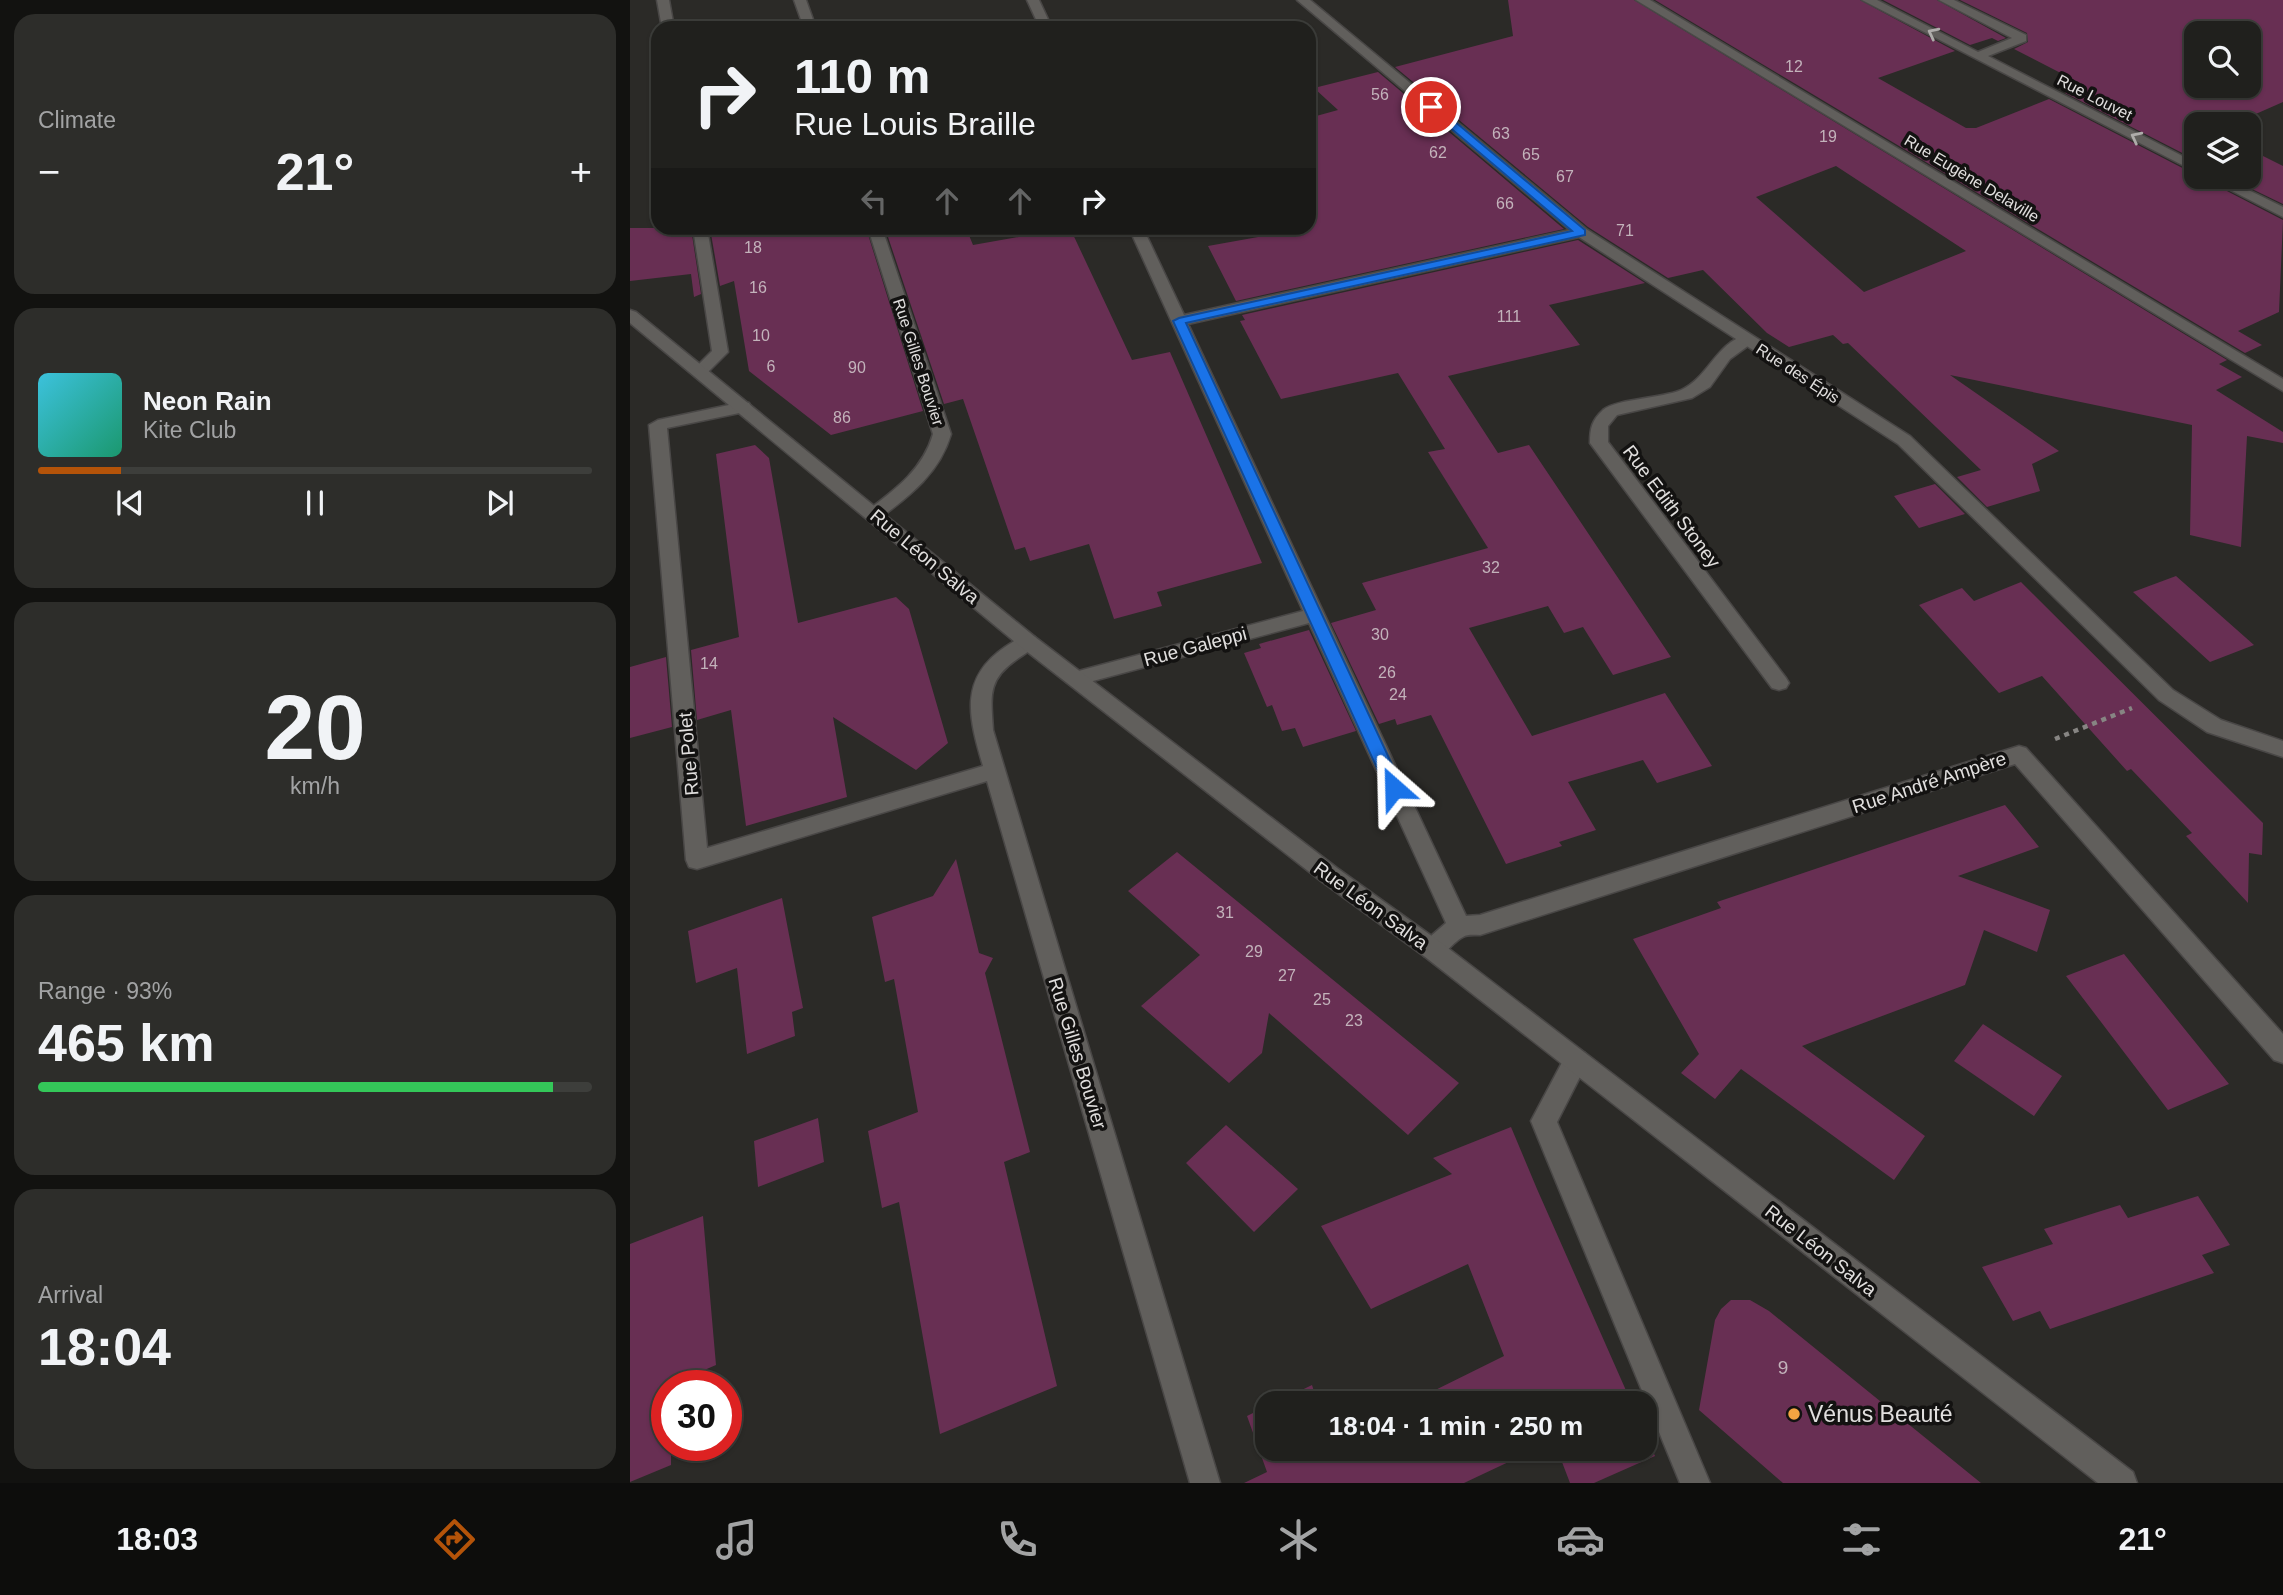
<!DOCTYPE html>
<meta charset="utf-8">
<style>
body{margin:0;font-family:Helvetica,sans-serif;background:#2d2d2a;color:#f1f3f6;height:100vh;display:flex;flex-direction:column;font-size:26px;white-space:nowrap}
*{box-sizing:border-box;margin:0}
p{font-size:23px;color:#a2a3a4}
.icon{flex:none;width:38px;height:38px;fill:none;stroke:currentColor;stroke-width:2;stroke-linecap:round;stroke-linejoin:round}
.map{position:relative;flex:1;overflow:hidden}
.panel{display:flex;flex-direction:column;gap:14px;padding:14px;background:#121210;width:630px}
.panel>*{flex:none}
.hud{position:absolute;left:21px;top:21px;width:665px;height:214px;border-radius:21px;box-shadow:0 2px 5px #0004,0 0 0 2px #3d3e3b;background:#20201d;color:#f1f3f6;overflow:hidden}
.tools{position:absolute;left:1554px;top:21px;display:grid;gap:14px}
.tools a{display:grid;place-items:center;width:77px;height:77px;border-radius:14px;background:#20201d;box-shadow:0 2px 5px #0004,0 0 0 2px #3d3e3b;font-size:35px}
.speed{position:absolute;left:21px;top:1370px;display:flex;gap:14px;font-size:35px;font-weight:700;text-align:center}
.speed>*{display:grid;place-content:center;width:91px;height:91px;border-radius:50%;background:#20201d;box-shadow:0 2px 5px #0004,0 0 0 2px #3d3e3b;line-height:1}
.speed .limit{border:10px solid #d22;background:#fff;color:#111}
.pin{position:absolute;display:grid;place-items:center;width:60px;height:60px;color:#fff;margin:-30px;border:4px solid #fff;border-radius:50%;box-shadow:0 2px 7px #0007}
.me{position:absolute;width:77px;margin:-38px;rotate:335deg;stroke-linejoin:round;filter:drop-shadow(0 0 5px #0008)}
.turn{display:flex;align-items:center;gap:24px;height:147px;padding:0 28px;font-size:32px}
.turn .icon{width:91px;height:91px;stroke-width:2.5}
.turn b{display:block;font-size:49px;line-height:60px}
.lanes{display:flex;align-items:center;height:66px;padding:0 28px;background:#0003;justify-content:center;gap:35px;direction:ltr}
.lanes .off{opacity:.35}
.big{font-size:52px;font-weight:700;line-height:1.1}
.panel .widget{flex:1;display:flex;flex-direction:column;justify-content:center;gap:10px;min-width:0;padding:0 24px;border-radius:21px;background:#2d2d2a}
.panel .dial{align-items:center;gap:0}
.dial b{font-size:91px;line-height:1}
.song{display:flex;align-items:center;gap:21px}
.cover{width:84px;height:84px;border-radius:10px;background:linear-gradient(135deg,hsl(190 70% 55%),hsl(160 70% 35%))}
.played{height:7px;border-radius:4px;background:linear-gradient(90deg,#b45309 15%,#3d3e3b 15%)}
.keys{display:flex;justify-content:space-around;direction:ltr}
.heat{display:flex;justify-content:space-between;align-items:center;font-size:38px;direction:ltr}
.charge{height:10px;border-radius:5px;background:linear-gradient(90deg,#34c759 93%,#3d3e3b 0)}
.trip{position:absolute;left:625px;top:1391px;width:402px;height:70px;border-radius:21px;background:#20201d;box-shadow:0 2px 5px #0004,0 0 0 2px #3d3e3b;font-weight:700;line-height:70px;text-align:center}
.dock{display:flex;height:112px;justify-content:space-around;align-items:center;background:#0d0d0c;color:#a2a3a4}
.dock .icon{width:49px;height:49px}
.dock .active{color:#b45309}
.dock b{font-size:32px;color:#f1f3f6}
main{display:flex;flex:1;min-height:0}
.map>svg:first-child{display:block}
.building{fill:#682f53;fill-rule:evenodd}
.lines{fill:none;stroke-linecap:round;stroke-linejoin:round}
.lane-casing{stroke:#494746;stroke-width:3}
.street-casing{stroke:#494746;stroke-width:3}
.secondary-casing{stroke:#494746;stroke-width:3}
.path{stroke:#878583;stroke-width:4.5;stroke-dasharray:5 5;stroke-linecap:butt}
.lane{fill:#615f5c;fill-rule:evenodd}
.street{fill:#615f5c;fill-rule:evenodd}
.secondary{fill:#615f5c;fill-rule:evenodd}
.oneway{stroke:#aeacaa}
.route{fill:#1a73e8;stroke:#114b97;stroke-width:2}
.poi-dot{fill:#f3a442;stroke:#131211;stroke-width:2.5}
.labels{text-anchor:middle;stroke-width:7;stroke-linejoin:round;paint-order:stroke}
.number-label{font-size:16px;fill:#c3b3bb}
.far-street-label{font-size:16px;fill:#e1dfde;stroke:#131211}
.street-label{font-size:19px;fill:#e1dfde;stroke:#131211}
.near-number-label{font-size:19px;fill:#c3b3bb}
.near-poi-label{font-size:23px;fill:#e1dfde;stroke:#131211;text-anchor:start}
</style>
<main>
<section class="panel">
<div class="widget"><p>Climate</p>
<div class="heat"><a>−</a><b class="big">21°</b><a>+</a></div>
</div>
<div class="widget">
<div class="song"><i class="cover"></i><div><b>Neon Rain</b><p>Kite Club</p></div></div>
<div class="played"></div>
<div class="keys"><svg class="icon" aria-label="previous" viewBox="0 0 24 24"><path d="M18 5L8 12l10 7zM5 5v14"/></svg><svg class="icon" aria-label="pause" viewBox="0 0 24 24"><path d="M8 5v14M16 5v14"/></svg><svg class="icon" aria-label="next" viewBox="0 0 24 24"><path d="M6 5l10 7-10 7zM19 5v14"/></svg></div>
</div>
<div class="widget dial"><b>20</b><p>km/h</p></div>
<div class="widget"><p>Range · 93%</p><b class="big">465 km</b><div class="charge"></div></div>
<div class="widget"><p>Arrival</p><b class="big">18:04</b></div>
</section>
<div class="map">
<svg width="1653" height="1483" viewBox="0 0 1653 1483">
<rect width="100%" height="100%" fill="#2b2a27"/>
<path class="building" d="M878 0H1004L1597 360 1589 364 1612 377 1586 390 1653 432V443L1617 436 1611 547 1560 535 1562 425 1320 375 1429 451 1402 464 1410 491 1357 507 1327 477 1351 470 1218 343 1213 344 1203 335 1159 347 1137 333 1073 270 1038 278 958 227 765 67 883 36ZM1206 166 1336 251 1234 292 1126 197Z
M1025 0H1230L1325 51 1248 78 1336 128H1346L1419 99 1653 220 1649 312 1608 331 1632 345 1615 353Z
M1253 0H1307L1376 38 1368 41 1362 38 1340 45Z
M1330 0H1653V102L1603 124H1566V160L1435 93 1454 85 1384 49 1398 42 1397 33ZM1566 33H1619V86H1566Z
M748 72 934 229 606 301 578 246 679 228V118L708 110 684 88Z
M1619 149 1653 166V204L1597 177H1619Z
M0 228H61L71 294 64 297 61 274 0 281Z
M80 228H236L293 411 201 435 119 371 104 281 90 286Z
M255 228H336L343 245 440 228 502 360 540 352 632 563 527 592 532 606 484 619 459 544 400 561 395 547 385 550 333 399 314 404Z
M948 240 1015 283 919 305 950 345 818 376 868 453 899 445 1041 657 983 675 953 627 934 633 918 606 839 628 902 736 1035 693 1082 766 1027 783 1013 760 938 782 966 830 929 842 932 846 876 864 801 715 767 725 765 719 749 724 701 623 746 610 732 583 858 548 798 452 815 449 768 373 651 399 610 321 615 320 612 315Z
M125 445 139 458 168 623 266 597 279 609 318 743 286 770 203 717 217 797 116 826 101 710 67 720 61 650 109 637 86 454Z
M1305 484 1335 514 1289 528 1264 496Z
M1546 576 1624 645 1580 662 1503 592Z
M1391 582 1633 823 1632 855 1619 853 1618 903 1556 836 1562 833 1501 769 1497 771 1412 676 1369 693 1289 605 1332 588 1344 601Z
M679 630 726 731 673 747 665 728 652 731 642 705 637 707 614 653 631 648 629 644Z
M36 657 42 727 0 738V667Z
M1375 805 1409 847 1328 876 1420 910 1407 952 1354 930 1335 985 1172 1046 1295 1136 1264 1180 1111 1069 1085 1099 1051 1073 1069 1054 1003 939 1091 908 1087 902Z
M547 852 829 1083 778 1135 639 1013 632 1053 599 1083 511 1006 570 955 498 891Z
M326 859 349 953 363 958 355 973 400 1152 374 1162 427 1386 310 1434 269 1202 252 1208 238 1131 288 1112 264 979 255 982 242 917 303 896Z
M152 898 173 1008 162 1012 165 1036 117 1054 107 968 66 983 58 931Z
M1494 954 1599 1084 1538 1110 1436 976Z
M1353 1024 1432 1076 1404 1116 1324 1061Z
M188 1118 194 1162 128 1187 124 1141Z
M596 1125 668 1189 624 1232 556 1163Z
M881 1127 907 1189 1002 1404H777L874 1356 838 1264 741 1309 691 1226 822 1174 803 1158Z
M1568 1196 1600 1245 1572 1255 1584 1273 1420 1329 1410 1311 1383 1321 1352 1267 1423 1244 1414 1229 1490 1205 1498 1218Z
M73 1216 86 1365 37 1386V1446H41V1465L0 1482V1244Z
M1101 1300H1120L1139 1311 1351 1483H1153L1069 1410 1085 1320 1091 1309Z
M682 1385 688 1404H643Z
M637 1406V1449H906L834 1483H614L637 1472 617 1416Z
M1015 1433 1025 1456 964 1483H940L927 1449H1015Z"/>
<g class="lines">
<defs>
<path id="lane" d="M1116 335 1122 337 1124 340 1122 343 1100 359 1080 387 1062 398 987 415 978 426V442L1156 678 1159 683 1156 688 1149 690 1142 688 960 443C960 428 962 420 973 410 986 399 1033 398 1051 390 1078 378 1086 343 1116 335Z"/>
<path id="street" d="M27 0H39L44 28H32Z
M164 0H176L186 28H174Z
M397 0H409L422 28H410Z
M667 0H680L956 229 1280 436 1543 690 1591 720 1653 741V757L1577 732 1529 700 1268 444 949 237 558 324 836 916 850 915 1389 746 1396 748 1653 1034V1063L1644 1060 1385 764 850 935C845 935 837 934 833 937 818 945 813 963 794 956L790 949 794 942 816 923 679 623 448 685 441 683 438 678 441 673 673 611 499 228H513L554 315 940 230Z
M1006 0H1020L1653 379V391Z
M1232 0H1247L1348 52 1382 38 1309 0H1324L1396 35V41L1358 56 1566 163V172Z
M1575 177H1592L1653 207V217Z
M63 228H77L98 352 76 374 70 376 62 371 82 351Z
M238 228H252L321 434C310 472 281 495 250 518H238L235 514 238 510C266 489 293 469 303 434Z
M113 402 119 403 121 407 119 411 37 428 77 848 353 766C339 718 328 679 375 647 385 641 393 633 405 637L408 642C403 650 394 654 386 660 357 680 361 697 363 730L590 1483H560L357 781 67 869 59 867 56 860 19 425 28 420Z
M946 1050 955 1053 958 1061 927 1122 1080 1483H1050L901 1121 937 1053Z"/>
<path id="secondary" d="M0 310 6 312 405 637 707 868 810 942 1503 1472 1507 1483H1468L794 956 691 881 391 647 0 323Z"/>
</defs>
<use href="#lane" class="lane-casing"/>
<use href="#street" class="street-casing"/>
<use href="#secondary" class="secondary-casing"/>
<path class="path" d="M1425 739 1502 708"/>
<use href="#lane" class="lane"/>
<use href="#street" class="street"/>
<use href="#secondary" class="secondary"/>
</g>
<defs><path id="oneway-chevron" d="M-2-3.5L2.5 0L-2 3.5" fill="none" stroke-width="1.6" stroke-linecap="round" stroke-linejoin="round" transform="scale(1.75)"/></defs>
<g class="oneway">
<use href="#oneway-chevron" transform="translate(1303 33) rotate(-153)"/>
<use href="#oneway-chevron" transform="translate(1506 137) rotate(-153)"/>
</g>
<path class="route" d="M798 105H805L955 230V235L556 323 773 788 764 795 756 788 543 321 549 318 942 231 798 109Z"/>
<circle class="poi-dot" cx="1164" cy="1414" r="7"/>
<g class="labels">
<g class="number-label">
<text x="1164" y="72">12</text>
<text x="750" y="100">56</text>
<text x="871" y="139">63</text>
<text x="1198" y="142">19</text>
<text x="808" y="158">62</text>
<text x="901" y="160">65</text>
<text x="935" y="182">67</text>
<text x="875" y="209">66</text>
<text x="995" y="236">71</text>
<text x="123" y="253">18</text>
<text x="128" y="293">16</text>
<text x="879" y="322">111</text>
<text x="131" y="341">10</text>
<text x="141" y="372">6</text>
<text x="227" y="373">90</text>
<text x="212" y="423">86</text>
<text x="861" y="573">32</text>
<text x="750" y="640">30</text>
<text x="79" y="669">14</text>
<text x="757" y="678">26</text>
<text x="768" y="700">24</text>
<text x="595" y="918">31</text>
<text x="624" y="957">29</text>
<text x="657" y="981">27</text>
<text x="692" y="1005">25</text>
<text x="724" y="1026">23</text>
</g>
<g class="far-street-label">
<text transform="translate(1465 97) rotate(27)" y="6">Rue Louvet</text>
<text transform="translate(1342 178) rotate(31)" y="6">Rue Eugène Delaville</text>
<text transform="translate(289 362) rotate(72)" y="6">Rue Gilles Bouvier</text>
<text transform="translate(1168 373) rotate(33)" y="6">Rue des Épis</text>
</g>
<g class="street-label">
<text transform="translate(1042 506) rotate(53)" y="7">Rue Edith Stoney</text>
<text transform="translate(295 556) rotate(40)" y="7">Rue Léon Salva</text>
<text transform="translate(565 646) rotate(-15)" y="7">Rue Galeppi</text>
<text transform="translate(58 754) rotate(-95)" y="7">Rue Polet</text>
<text transform="translate(1299 782) rotate(-18)" y="7">Rue André Ampère</text>
<text transform="translate(741 905) rotate(36)" y="7">Rue Léon Salva</text>
<text transform="translate(448 1053) rotate(73)" y="7">Rue Gilles Bouvier</text>
<text transform="translate(1191 1250) rotate(38)" y="7">Rue Léon Salva</text>
</g>
<g class="near-number-label">
<text x="1153" y="1374">9</text>
</g>
<g class="near-poi-label">
<text x="1178" y="1422">Vénus Beauté</text>
</g>
</g>
</svg>
<div class="tools">
<a><svg class="icon" aria-label="search" viewBox="0 0 24 24"><circle cx="10" cy="10" r="6"/><path d="M15 15l6 6"/></svg></a>
<a><svg class="icon" aria-label="layers" viewBox="0 0 24 24"><path d="M12 4l9 5-9 5-9-5zM3 14l9 5 9-5"/></svg></a>
</div>
<div class="speed"><div class="limit">30</div></div>
<div class="pin" style="left:801px;top:107px;background:#d93025"><svg class="icon" aria-label="arrive" viewBox="0 0 24 24"><path d="M6 21V4h12l-3 4 3 4H6"/></svg></div>
<svg class="me" style="left:764px;top:788px" viewBox="-20 -20 40 40"><path d="M0-17L14 15 0 8-14 15z" fill="#1a73e8" stroke="#fff" stroke-width="4"/></svg>
<div class="trip">18:04 · 1 min · 250 m</div>
<div class="hud">
<div class="turn"><svg class="icon" aria-label="right" viewBox="0 0 24 24"><path d="M7 20v-9h11M14 6l5 5-5 5"/></svg><div><b>110 m</b>Rue Louis Braille</div></div>
<div class="lanes"><svg class="icon off" aria-label="left" viewBox="0 0 24 24"><path d="M17 20v-9H6M10 6l-5 5 5 5"/></svg><svg class="icon off" aria-label="ahead" viewBox="0 0 24 24"><path d="M12 20V5M6 11l6-6 6 6"/></svg><svg class="icon off" aria-label="ahead" viewBox="0 0 24 24"><path d="M12 20V5M6 11l6-6 6 6"/></svg><svg class="icon" aria-label="right" viewBox="0 0 24 24"><path d="M7 20v-9h11M14 6l5 5-5 5"/></svg></div>
</div>
</div>
</main>
<nav class="dock">
<b>18:03</b>
<svg class="icon active" aria-label="directions" viewBox="0 0 24 24"><path d="M12 3l9 9-9 9-9-9zM9 14v-3h6M13 9l2 2-2 2"/></svg>
<svg class="icon" aria-label="music" viewBox="0 0 24 24"><path d="M9 18V5l10-2v13"/><circle cx="6" cy="18" r="3"/><circle cx="16" cy="16" r="3"/></svg>
<svg class="icon" aria-label="phone" viewBox="0 0 24 24"><path d="M5 4h4l2 5-3 2q2 4 5 5l2-3 5 2v4C11 20 4 13 5 4z"/></svg>
<svg class="icon" aria-label="climate" viewBox="0 0 24 24"><path d="M12 3v18M4 7l16 10M4 17L20 7"/></svg>
<svg class="icon" aria-label="car" viewBox="0 0 24 24"><path d="M5 17H2v-5l4-1 3-4h7l3 4 3 1v5h-3M9 17h6M6 11h13"/><circle cx="7" cy="17" r="2"/><circle cx="17" cy="17" r="2"/></svg>
<svg class="icon" aria-label="filters" viewBox="0 0 24 24"><path d="M4 7h16M4 17h16"/><circle cx="9" cy="7" r="2"/><circle cx="15" cy="17" r="2"/></svg>
<b>21°</b>
</nav>
